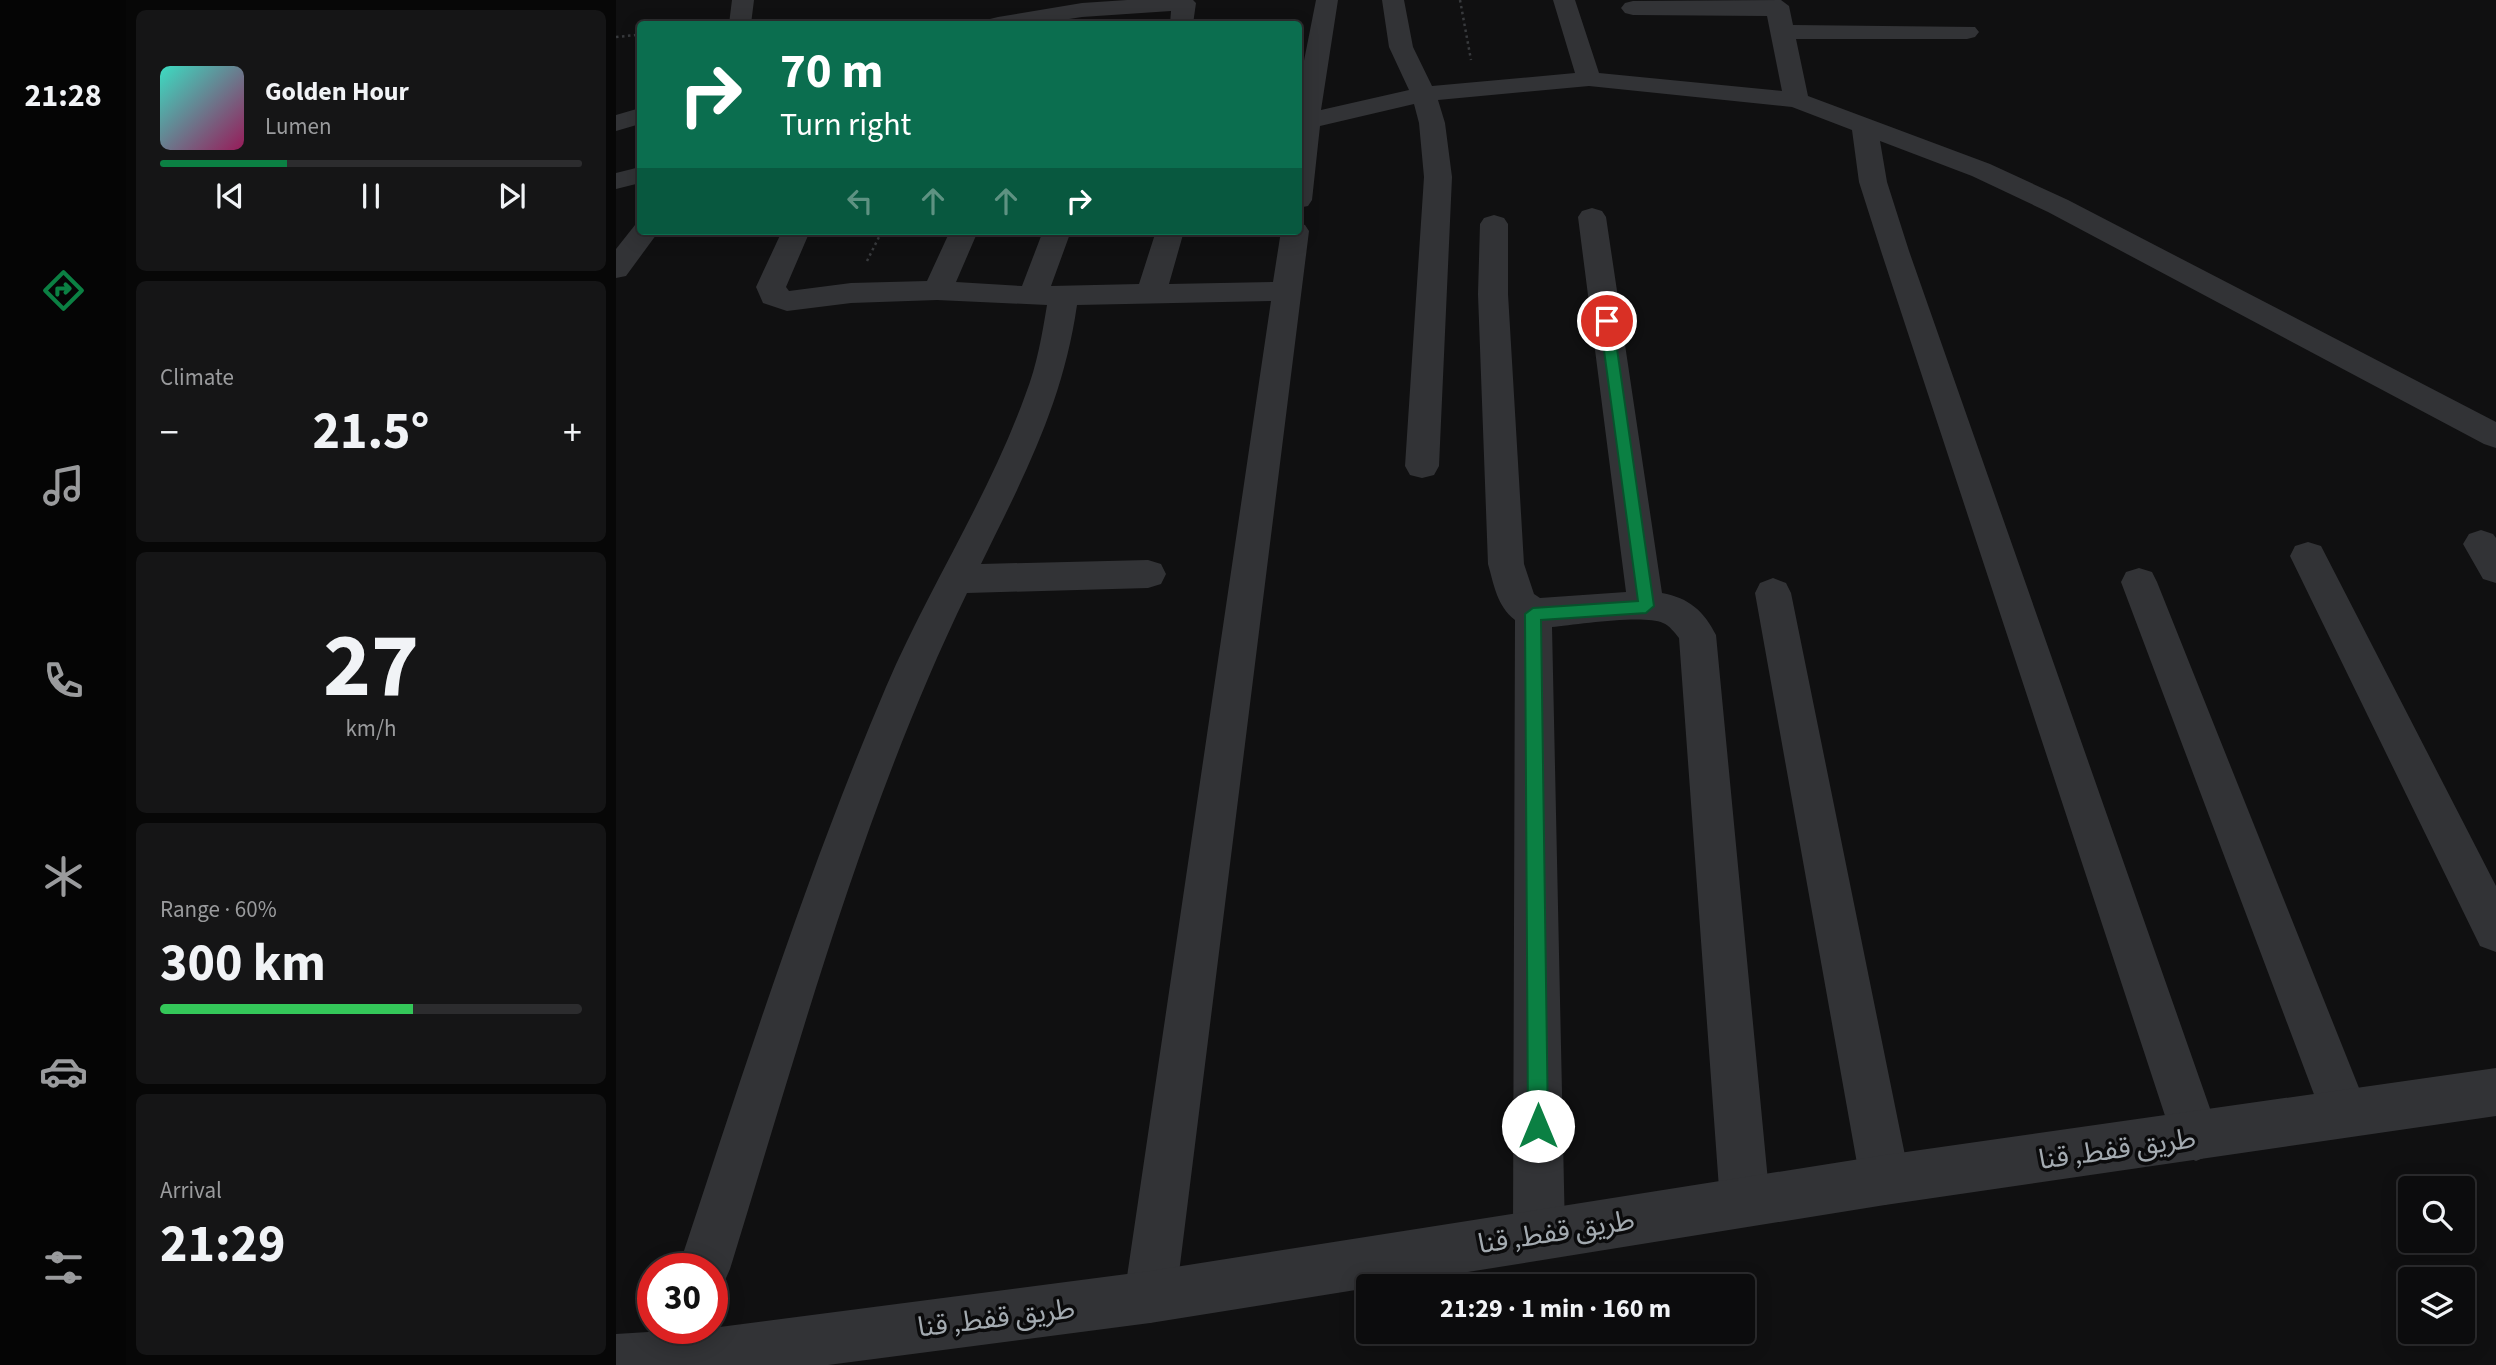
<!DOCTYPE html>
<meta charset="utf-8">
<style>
body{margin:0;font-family:"Source Sans 3","Noto Sans Arabic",sans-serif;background:#151516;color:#f1f3f6;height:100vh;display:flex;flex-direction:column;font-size:26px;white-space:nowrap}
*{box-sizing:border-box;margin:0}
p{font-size:23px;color:#9a9b9d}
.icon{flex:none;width:38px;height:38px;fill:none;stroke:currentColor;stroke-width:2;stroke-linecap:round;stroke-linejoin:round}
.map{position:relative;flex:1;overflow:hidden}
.details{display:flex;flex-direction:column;gap:10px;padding:10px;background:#070707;width:490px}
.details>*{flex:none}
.guide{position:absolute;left:21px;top:21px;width:665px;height:214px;border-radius:7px;box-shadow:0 4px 18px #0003,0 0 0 2px #2c2c2e;background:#0b6e4f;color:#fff;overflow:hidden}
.tools{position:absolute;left:1782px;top:1176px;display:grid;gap:14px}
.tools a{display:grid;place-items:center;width:77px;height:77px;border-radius:7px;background:#0c0c0d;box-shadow:0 4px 18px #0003,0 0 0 2px #2c2c2e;font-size:35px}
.speed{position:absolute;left:21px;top:1253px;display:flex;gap:14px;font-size:35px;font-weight:700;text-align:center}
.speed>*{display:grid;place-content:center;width:91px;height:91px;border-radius:50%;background:#0c0c0d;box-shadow:0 4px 18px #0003,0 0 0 2px #2c2c2e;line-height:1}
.speed .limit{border:10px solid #d22;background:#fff;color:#111}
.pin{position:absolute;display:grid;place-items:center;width:60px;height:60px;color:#fff;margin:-30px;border:4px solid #fff;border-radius:50%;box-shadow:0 2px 7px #0007}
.me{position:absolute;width:77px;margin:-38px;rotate:0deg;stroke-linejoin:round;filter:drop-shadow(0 0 5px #0008)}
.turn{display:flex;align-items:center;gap:24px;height:147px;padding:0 28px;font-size:32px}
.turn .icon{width:91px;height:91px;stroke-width:2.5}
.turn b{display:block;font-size:49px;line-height:60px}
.lanes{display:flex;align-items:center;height:66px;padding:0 28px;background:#0003;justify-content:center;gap:35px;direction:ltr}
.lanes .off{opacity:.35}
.big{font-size:52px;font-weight:700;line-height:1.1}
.details .tile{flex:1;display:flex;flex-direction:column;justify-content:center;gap:10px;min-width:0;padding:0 24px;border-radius:10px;background:#151516}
.details .dial{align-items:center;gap:0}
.dial b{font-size:91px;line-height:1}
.song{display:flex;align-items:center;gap:21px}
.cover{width:84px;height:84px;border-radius:10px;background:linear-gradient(135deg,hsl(170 70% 55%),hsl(330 70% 35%))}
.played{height:7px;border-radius:4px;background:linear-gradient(90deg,#0b8043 30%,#2c2c2e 30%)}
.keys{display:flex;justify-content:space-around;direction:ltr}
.heat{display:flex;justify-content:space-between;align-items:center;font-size:38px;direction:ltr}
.charge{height:10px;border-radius:5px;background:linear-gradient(90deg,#34c759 60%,#2c2c2e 0)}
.trip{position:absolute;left:740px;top:1274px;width:399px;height:70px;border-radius:7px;background:#0c0c0d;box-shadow:0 4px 18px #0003,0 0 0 2px #2c2c2e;font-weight:700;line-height:70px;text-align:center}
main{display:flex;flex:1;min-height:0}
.tab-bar{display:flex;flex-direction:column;width:126px;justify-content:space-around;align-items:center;background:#050505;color:#9a9b9d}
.tab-bar .icon{width:49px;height:49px}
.tab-bar .current{color:#0b8043}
.tab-bar b{font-size:32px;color:#f1f3f6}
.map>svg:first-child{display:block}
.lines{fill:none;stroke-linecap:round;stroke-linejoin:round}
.path{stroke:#383a3d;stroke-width:2.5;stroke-dasharray:2.5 3.5;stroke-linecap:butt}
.minor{fill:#323336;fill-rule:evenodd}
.tertiary{fill:#323336;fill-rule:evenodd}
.route{fill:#0b8043;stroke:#07532c;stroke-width:2}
.labels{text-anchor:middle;stroke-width:7;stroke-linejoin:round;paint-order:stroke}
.near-street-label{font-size:28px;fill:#a3aab0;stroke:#0b0b0c}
</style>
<main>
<nav class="tab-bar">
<b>21:28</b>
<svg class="icon current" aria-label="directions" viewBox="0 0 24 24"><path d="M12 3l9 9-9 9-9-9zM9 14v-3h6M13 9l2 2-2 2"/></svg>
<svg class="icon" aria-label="music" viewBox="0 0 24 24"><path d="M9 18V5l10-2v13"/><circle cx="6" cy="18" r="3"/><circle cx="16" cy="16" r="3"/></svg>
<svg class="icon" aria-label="phone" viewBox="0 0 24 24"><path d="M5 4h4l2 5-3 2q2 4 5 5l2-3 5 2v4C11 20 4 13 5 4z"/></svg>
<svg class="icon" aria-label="climate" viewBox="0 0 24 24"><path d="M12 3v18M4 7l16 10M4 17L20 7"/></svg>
<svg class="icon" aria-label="car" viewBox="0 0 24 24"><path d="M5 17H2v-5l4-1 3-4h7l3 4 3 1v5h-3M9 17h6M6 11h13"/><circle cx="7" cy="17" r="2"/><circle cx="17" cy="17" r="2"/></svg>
<svg class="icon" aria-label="filters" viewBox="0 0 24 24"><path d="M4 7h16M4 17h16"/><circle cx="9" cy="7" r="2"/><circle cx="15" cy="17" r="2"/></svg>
</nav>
<section class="details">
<div class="tile">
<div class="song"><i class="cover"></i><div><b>Golden Hour</b><p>Lumen</p></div></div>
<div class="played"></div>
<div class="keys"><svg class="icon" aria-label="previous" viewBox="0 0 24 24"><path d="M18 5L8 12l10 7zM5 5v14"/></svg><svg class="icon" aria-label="pause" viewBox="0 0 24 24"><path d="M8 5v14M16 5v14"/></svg><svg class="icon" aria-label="next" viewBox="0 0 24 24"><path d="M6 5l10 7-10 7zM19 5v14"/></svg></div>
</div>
<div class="tile"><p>Climate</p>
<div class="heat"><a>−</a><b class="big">21.5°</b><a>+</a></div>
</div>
<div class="tile dial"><b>27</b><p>km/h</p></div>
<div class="tile"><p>Range · 60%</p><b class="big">300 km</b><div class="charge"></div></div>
<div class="tile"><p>Arrival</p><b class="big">21:29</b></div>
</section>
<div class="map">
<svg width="1880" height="1365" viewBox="0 0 1880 1365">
<rect width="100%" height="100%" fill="#101011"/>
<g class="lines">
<path class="path" d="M844 0 855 60
M0 37 20 35
M251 261 266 231"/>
<path class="minor" d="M116 0H138L135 24H113Z
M511 0H577L580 3 577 24H554L555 11 466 17 421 24H370L374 19 382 17 466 3Z
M700 0H722L705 110 793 90 773 47 766 0H788L797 47 816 86 959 73 937 0H959L983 73 1166 91 1151 16 1017 15 1009 13 1005 8 1009 3 1017 1 1165 0 1173 6 1177 25 1359 27 1363 32 1359 37 1351 39H1180L1192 96 1374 164 1452 200 1880 422V448L1868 444 1432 212 1356 176 1264 141 1271 182 1293 251 1604 1137 1597 1154 1580 1161 1563 1154 1556 1137 1265 251 1243 182 1236 130 1176 107 973 86 822 100 829 123 836 177 823 466 818 475 806 478 794 475 789 466 808 177 803 123 798 104 704 126 696 200 692 206 682 208V91Z
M24 108V124L0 131V115Z
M24 167V183L0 189V173Z
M976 208 986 211 990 217 1046 593C1073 598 1088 611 1100 635L1154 1202 1147 1220 1129 1227 1111 1220 1104 1202 1063 638C1059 633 1053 625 1047 623 1027 614 959 625 936 627L949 1233 941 1251 923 1259 905 1251 897 1233 899 620C881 606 878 585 872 564L862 294 864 224 868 218 878 215 888 218 892 224V294L908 564 918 594 924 598 1010 592 962 217 966 211Z
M24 223V231H43L10 276 0 278V249L19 225Z
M682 223 689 225 693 231 560 1297 553 1316 534 1323 515 1316 508 1297 655 301 461 305C447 403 408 476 365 564L532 560 545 564 550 574 545 584 532 588 351 593C247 808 184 1042 114 1269L106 1287 96 1291V1269H62C127 1073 189 877 270 687 313 587 373 496 410 393 421 365 426 335 431 305L321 300 235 303 171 311 147 303 140 287 166 231H194L170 287 173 291 235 283 311 281 334 231H362L340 282 406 286 427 231H455L435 286 523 284 540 231H568L553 284 657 282 665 231H682Z
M1865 530 1877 534 1880 538V583L1867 579 1847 544 1853 534Z
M1692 542 1705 546 1880 886V952L1864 946 1674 556 1679 546Z
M1523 568 1536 572 1541 582 1753 1113 1746 1130 1729 1137 1712 1130 1705 1113 1505 582 1510 572Z
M1157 578 1170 583 1175 593 1294 1180 1287 1198 1269 1205 1251 1198 1244 1180 1139 593 1144 583Z"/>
<path class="tertiary" d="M1880 1068V1116L1269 1205 534 1323 212 1365H0V1334L96 1328 534 1271 1269 1155Z"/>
</g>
<path class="route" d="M991 317 997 321 1038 606 1030 613 925 620 932 1126 929 1133 922 1136 915 1133 912 1126 909 614 917 608 1022 601 984 321Z"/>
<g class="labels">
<g class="near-street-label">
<text transform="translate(1501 1148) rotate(-8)" y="10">طريق قفط, قنا</text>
<text transform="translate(940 1231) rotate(-9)" y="10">طريق قفط, قنا</text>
<text transform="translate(380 1317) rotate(-7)" y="10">طريق قفط, قنا</text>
</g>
</g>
</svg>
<div class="tools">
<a><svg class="icon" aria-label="search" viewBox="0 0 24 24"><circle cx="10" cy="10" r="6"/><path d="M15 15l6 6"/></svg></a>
<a><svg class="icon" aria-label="layers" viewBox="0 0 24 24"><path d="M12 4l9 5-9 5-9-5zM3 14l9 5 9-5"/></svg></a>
</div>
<div class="speed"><div class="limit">30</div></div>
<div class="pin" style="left:991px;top:321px;background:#d93025"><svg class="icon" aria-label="arrive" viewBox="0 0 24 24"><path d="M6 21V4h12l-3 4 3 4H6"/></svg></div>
<svg class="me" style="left:922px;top:1126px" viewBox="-20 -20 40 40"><circle r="19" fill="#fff"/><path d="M0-13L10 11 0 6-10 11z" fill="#0b8043"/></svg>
<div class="trip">21:29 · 1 min · 160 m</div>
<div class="guide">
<div class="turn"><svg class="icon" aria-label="right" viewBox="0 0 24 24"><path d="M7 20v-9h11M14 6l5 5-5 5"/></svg><div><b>70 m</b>Turn right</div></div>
<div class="lanes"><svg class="icon off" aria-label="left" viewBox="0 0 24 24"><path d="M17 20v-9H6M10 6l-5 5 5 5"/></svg><svg class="icon off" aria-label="ahead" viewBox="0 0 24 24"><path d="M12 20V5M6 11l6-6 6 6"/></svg><svg class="icon off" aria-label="ahead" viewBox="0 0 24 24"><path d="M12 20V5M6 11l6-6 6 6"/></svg><svg class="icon" aria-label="right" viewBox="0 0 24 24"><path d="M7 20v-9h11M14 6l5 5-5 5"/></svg></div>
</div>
</div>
</main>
